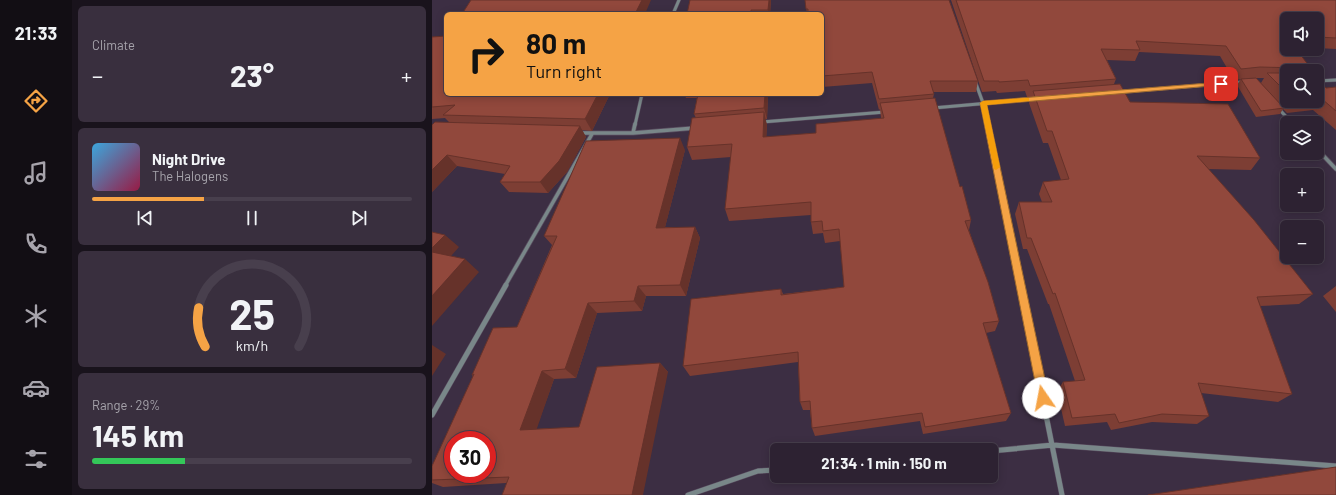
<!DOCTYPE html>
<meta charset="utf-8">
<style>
body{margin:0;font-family:Barlow,sans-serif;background:#392f3e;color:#f1f3f6;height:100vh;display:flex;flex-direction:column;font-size:15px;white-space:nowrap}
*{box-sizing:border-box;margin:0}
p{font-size:13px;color:#a7a4ac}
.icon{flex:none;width:22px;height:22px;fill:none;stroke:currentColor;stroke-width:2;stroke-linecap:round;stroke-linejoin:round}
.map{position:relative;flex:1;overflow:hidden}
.details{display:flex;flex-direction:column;gap:6px;padding:6px;background:#19131c;width:360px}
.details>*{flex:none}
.banner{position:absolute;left:12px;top:12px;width:380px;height:84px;border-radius:6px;box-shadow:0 2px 10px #0003,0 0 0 1px #483f4d;background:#f5a345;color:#111;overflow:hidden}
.fabs{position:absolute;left:848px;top:12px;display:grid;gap:8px}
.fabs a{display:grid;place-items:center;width:44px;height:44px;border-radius:6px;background:#2d2232;box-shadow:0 2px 10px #0003,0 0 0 1px #483f4d;font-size:20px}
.speed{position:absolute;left:12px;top:431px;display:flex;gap:8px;font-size:20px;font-weight:700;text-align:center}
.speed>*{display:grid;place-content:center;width:52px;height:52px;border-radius:50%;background:#2d2232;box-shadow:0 2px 10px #0003,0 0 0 1px #483f4d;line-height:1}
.speed .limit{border:6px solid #d22;background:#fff;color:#111}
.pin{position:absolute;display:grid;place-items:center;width:34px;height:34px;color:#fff;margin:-17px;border-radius:8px;box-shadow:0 2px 6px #0006}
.me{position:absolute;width:44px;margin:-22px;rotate:348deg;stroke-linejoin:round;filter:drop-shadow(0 0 3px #0008)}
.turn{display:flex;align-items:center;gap:14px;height:84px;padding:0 16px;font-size:18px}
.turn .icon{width:52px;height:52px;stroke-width:2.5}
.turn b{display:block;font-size:28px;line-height:34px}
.big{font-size:30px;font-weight:700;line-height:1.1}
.details .widget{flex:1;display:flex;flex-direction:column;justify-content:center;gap:6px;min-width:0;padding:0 14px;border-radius:6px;background:#392f3e}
.details .dial{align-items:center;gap:0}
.dial svg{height:104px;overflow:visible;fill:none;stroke:#483f4d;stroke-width:7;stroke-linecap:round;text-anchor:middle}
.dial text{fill:#f1f3f6;stroke:none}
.song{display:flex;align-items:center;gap:12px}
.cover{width:48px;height:48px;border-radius:6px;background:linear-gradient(135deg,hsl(200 70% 55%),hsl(340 70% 35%))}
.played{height:4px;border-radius:2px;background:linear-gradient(90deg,#f5a345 35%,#483f4d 35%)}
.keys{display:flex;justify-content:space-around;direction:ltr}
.heat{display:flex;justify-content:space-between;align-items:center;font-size:22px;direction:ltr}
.charge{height:6px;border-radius:3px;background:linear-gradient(90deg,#34c759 29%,#483f4d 0)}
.trip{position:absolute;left:338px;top:443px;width:228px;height:40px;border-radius:6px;background:#2d2232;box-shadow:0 2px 10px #0003,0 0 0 1px #483f4d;font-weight:700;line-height:40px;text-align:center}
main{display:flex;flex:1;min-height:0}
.tab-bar{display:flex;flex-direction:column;width:72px;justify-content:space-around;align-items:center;background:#120e14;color:#a7a4ac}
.tab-bar .icon{width:28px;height:28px}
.tab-bar .active{color:#f5a345}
.tab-bar b{font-size:18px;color:#f1f3f6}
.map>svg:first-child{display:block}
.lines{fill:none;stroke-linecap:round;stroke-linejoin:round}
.street-far2-casing{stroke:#584b5e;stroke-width:4}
.street-far1-casing{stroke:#584b5e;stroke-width:5}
.street-casing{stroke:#584b5e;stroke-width:6}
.street-far2{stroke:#798789;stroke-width:3}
.street-far1{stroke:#798789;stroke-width:3.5}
.street{stroke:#798789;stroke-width:5}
.wall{fill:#7d3e34}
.shaded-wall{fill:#66322a}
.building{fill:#91483c;stroke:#66322a;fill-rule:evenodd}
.route{fill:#f5a345;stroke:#9f6a2d}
.slow{fill:#f59e0b}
</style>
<main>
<nav class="tab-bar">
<b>21:33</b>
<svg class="icon active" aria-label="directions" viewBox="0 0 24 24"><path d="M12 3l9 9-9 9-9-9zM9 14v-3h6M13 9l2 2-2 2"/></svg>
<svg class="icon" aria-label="music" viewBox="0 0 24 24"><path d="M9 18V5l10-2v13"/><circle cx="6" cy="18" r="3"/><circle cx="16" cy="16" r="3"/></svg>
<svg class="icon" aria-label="phone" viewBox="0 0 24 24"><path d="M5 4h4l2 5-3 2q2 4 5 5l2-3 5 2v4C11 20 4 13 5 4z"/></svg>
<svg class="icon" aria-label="climate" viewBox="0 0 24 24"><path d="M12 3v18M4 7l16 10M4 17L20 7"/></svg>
<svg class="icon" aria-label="car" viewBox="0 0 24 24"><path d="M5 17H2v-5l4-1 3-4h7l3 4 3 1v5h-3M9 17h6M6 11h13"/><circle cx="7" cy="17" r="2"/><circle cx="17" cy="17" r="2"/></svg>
<svg class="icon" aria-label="filters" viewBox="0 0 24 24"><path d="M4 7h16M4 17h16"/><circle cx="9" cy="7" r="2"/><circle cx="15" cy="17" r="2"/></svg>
</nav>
<section class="details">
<div class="widget"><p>Climate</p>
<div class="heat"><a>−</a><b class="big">23°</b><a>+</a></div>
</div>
<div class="widget">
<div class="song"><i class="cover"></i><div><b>Night Drive</b><p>The Halogens</p></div></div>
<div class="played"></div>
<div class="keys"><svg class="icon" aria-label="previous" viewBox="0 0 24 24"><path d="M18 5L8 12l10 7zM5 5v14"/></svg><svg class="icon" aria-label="pause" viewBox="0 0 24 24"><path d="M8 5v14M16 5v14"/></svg><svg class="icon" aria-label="next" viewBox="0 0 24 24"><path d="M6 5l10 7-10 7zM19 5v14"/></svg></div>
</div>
<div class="widget dial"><svg viewBox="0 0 100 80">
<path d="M14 69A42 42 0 1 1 86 69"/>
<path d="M14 69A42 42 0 0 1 9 39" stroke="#f5a345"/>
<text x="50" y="56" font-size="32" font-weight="700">25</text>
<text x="50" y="72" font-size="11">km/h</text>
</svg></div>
<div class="widget"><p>Range · 29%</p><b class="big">145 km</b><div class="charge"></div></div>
</section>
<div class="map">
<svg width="904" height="495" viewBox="0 0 904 495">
<rect width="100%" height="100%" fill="#3c2e43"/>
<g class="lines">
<defs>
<path id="street-far2" d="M241 14 247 0
M543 81 551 103 555 125
M885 81 904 80
M689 92 811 82
M501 108 602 99
M847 109 860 123
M330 122 453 112
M203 125 210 94"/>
<path id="street-far1" d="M555 124 588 286
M148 133H201L263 128
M201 133 203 124
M885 149 904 169
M73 286 160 134"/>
<path id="street" d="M588 285 630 495
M0 415 74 285
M559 451 621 445 904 466
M256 495 326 471 345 470"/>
</defs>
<use href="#street-far2" class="street-far2-casing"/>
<use href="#street-far1" class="street-far1-casing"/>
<use href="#street" class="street-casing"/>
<use href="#street-far2" class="street-far2"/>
<use href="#street-far1" class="street-far1"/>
<use href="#street" class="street"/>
</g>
<path class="wall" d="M339 0 338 14H255Z
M373 0 546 81 544 92H501L502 94 501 98 528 187 539 220 537 230 567 321 563 331 554 333 579 413 574 421 491 434 488 421 383 436 380 428 378 410H371L368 402 366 362 258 376 251 366 349 289 351 294 412 287 408 241 393 243 391 233 381 234 379 222V215L297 221 293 209 299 157 260 160 255 147 264 118 262 114 265 98H254L252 94H336L335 119H333L335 125 334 137 384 133 449 118 448 109 447 110 440 83 390 87V14H375Z
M519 0H904V49L885 48V19H855V49L881 71H855V101H885V77L894 88 904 87V130L881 110 855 113 851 109 848 114 824 117 805 85 809 79 829 83 832 78H821L802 80 788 56 707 52 703 61 675 60 684 79 682 84 698 102 828 158 819 170 776 169 881 294 867 304 828 306 860 394 846 402 769 393 777 416 765 424 720 422 679 430 675 422 633 426 625 391 631 382 643 381 617 304H616L595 249H591L583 214 587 202H610L607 194 611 182 629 180 616 143H611L597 103 599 97H595L593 91 565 93 564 91 550 92Z
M0 37 178 94 160 131 150 130 154 137 135 172 116 193 77 192 68 182 73 174 25 166 0 192 17 122 13 118 0 119Z
M253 150 233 227H263L268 238 254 296H214L210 311 165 313 144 378 122 379 104 429 147 427 228 363 236 372 74 483 11 487 0 483V466L41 376 40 375 85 327 120 245 112 236Z
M904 286V312L891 296Z"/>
<path class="shaded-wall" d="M210 0H219L213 14H203Z
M337 0H339L338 14H337L336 10Z
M166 94H178L160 131 153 119Z
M333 94H336L335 119 332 108Z
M332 112 335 125 334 150 331 137Z
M148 126 154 137 135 172 116 193 108 182Z
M248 138 253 150 230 239 224 228Z
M15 155 25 166 0 192V170Z
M263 227 268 238 254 296 248 285Z
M13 235 27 247 12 264 0 254V248Z
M33 259 47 272 0 326V296Z
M206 286 214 296 210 311 202 301Z
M156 303 165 313 144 378 133 369Z
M0 345 14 354 0 376Z
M228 363 236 372 211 495H200Z
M110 371 122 379 102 437 88 430Z"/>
<path class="building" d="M39 0H210L203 14H30Z
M258 0H337L336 10H319V14H255Z
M373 0H517L546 81H498L502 94 447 99 440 72 390 76V14H376V9H374Z
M524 0H904V38L885 37V19H855V36H854L855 37V49H864L881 71H866L865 68 828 67 809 69 794 46 704 41 708 50 669 49 684 79 598 86 596 80 567 82V81H552Z
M14 36V94H166L153 119 11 115 23 105 0 107V37Z
M835 73H855V93Z
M885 77 894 88 904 87V111L890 99H885Z
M824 78 852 108 829 111 809 79Z
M688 84 698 102 796 104 828 158 765 156 822 220 881 294 825 297 860 394 766 383 777 416 730 414 687 423 683 414 640 418 631 382 653 380 623 293 621 294 599 238H595L587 202H620L611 182 637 179 620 131H615L601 91Z
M266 94H333L332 108 262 114Z
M503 98 528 187 530 186 539 220 533 221 556 282 567 321 551 323 579 413 493 427 490 413 380 428 378 401 368 402 366 352 251 366 259 299 349 289V295L412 287 407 229 391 231 390 221 379 222V202L293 209 300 144 255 147 260 118 332 112 331 137 384 133V124L452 118 448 103Z
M862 101H872L863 102Z
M3 122 148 126 127 161 108 182H68L78 166 15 155 0 170V125Z
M248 138 224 228 263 227 248 285 206 286 202 301 156 303 133 369 110 371 88 430 147 427 165 367 228 363 200 495H70L77 477 0 480V466L42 374 40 375 61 328 85 327 125 236H112L154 141ZM21 440H55V474H21Z
M0 232 13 235 0 248Z
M0 252 33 259 0 296Z
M904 467V495H716Z"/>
<path class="route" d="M789 82 792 84 791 85 555 105 617 398 615 402 611 404 607 402 548 103 551 101Z"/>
<path class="slow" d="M594 98H597V101L555 105 568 167 564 170 562 169 548 103 551 101Z"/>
</svg>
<div class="fabs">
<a><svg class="icon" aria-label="sound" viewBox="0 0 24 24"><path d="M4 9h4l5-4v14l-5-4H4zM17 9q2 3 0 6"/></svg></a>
<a><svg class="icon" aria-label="search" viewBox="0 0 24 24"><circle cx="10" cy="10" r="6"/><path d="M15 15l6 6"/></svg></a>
<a><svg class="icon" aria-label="layers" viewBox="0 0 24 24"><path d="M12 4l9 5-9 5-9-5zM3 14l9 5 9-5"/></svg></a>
<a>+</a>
<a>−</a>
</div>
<div class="speed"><div class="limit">30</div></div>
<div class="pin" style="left:789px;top:84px;background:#d93025"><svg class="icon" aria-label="arrive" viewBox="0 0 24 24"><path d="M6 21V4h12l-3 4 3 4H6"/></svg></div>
<svg class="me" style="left:611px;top:398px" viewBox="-20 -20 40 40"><circle r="19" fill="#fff"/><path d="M0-13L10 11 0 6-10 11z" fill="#f5a345"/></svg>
<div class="trip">21:34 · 1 min · 150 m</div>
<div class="banner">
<div class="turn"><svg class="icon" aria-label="right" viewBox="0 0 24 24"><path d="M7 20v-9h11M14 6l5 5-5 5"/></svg><div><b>80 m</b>Turn right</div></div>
</div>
</div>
</main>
